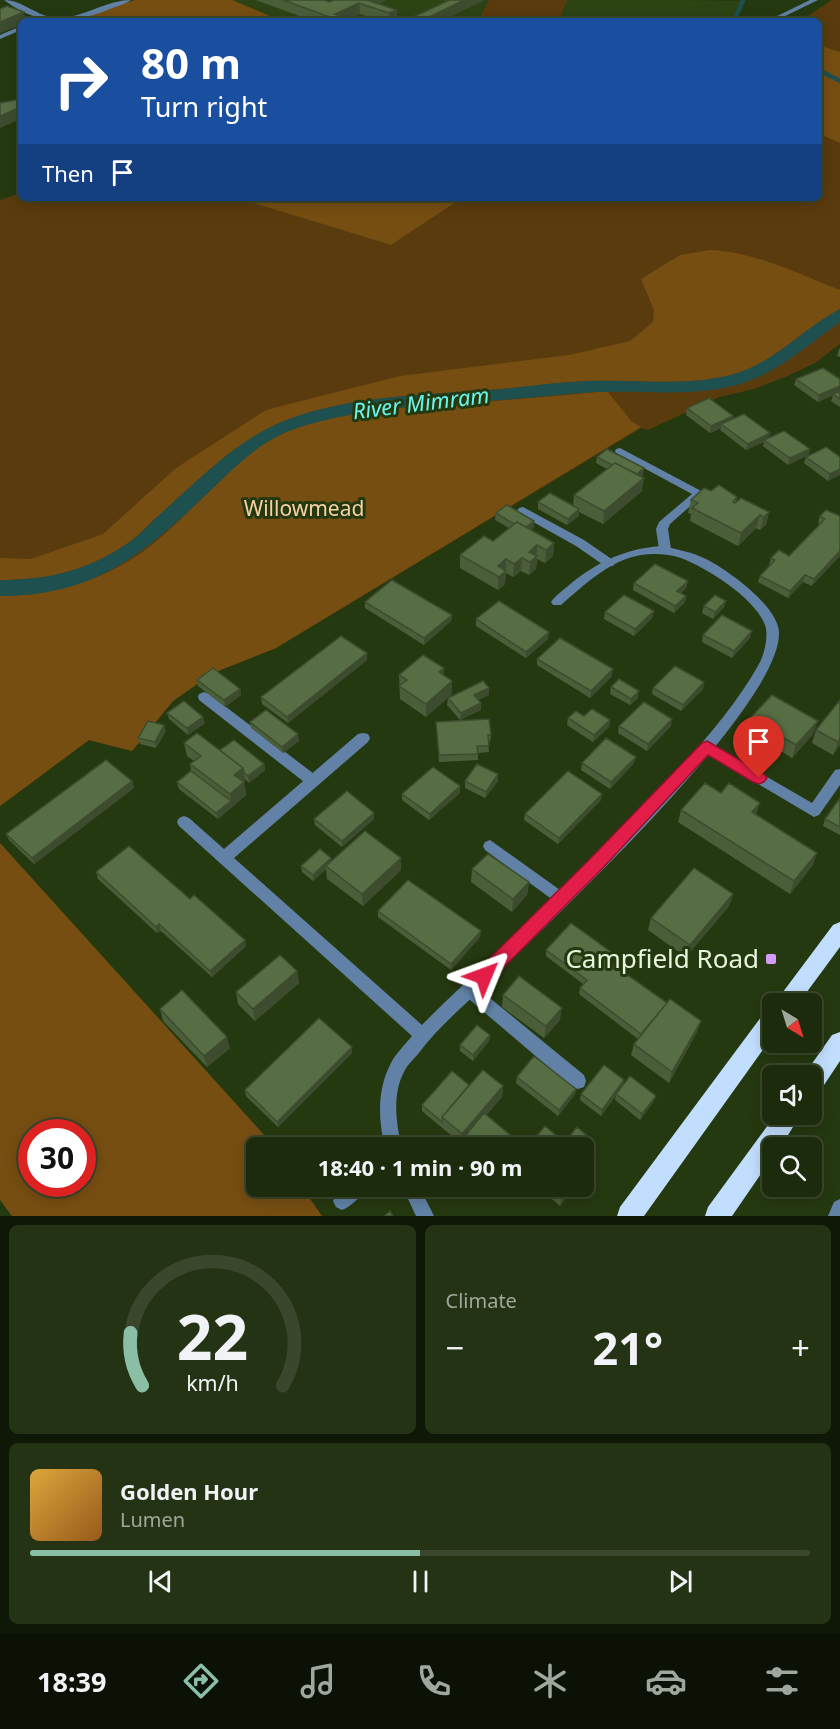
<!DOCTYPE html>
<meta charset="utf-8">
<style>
body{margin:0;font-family:"Noto Sans",sans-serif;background:#253315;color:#f1f3f6;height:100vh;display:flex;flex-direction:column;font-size:22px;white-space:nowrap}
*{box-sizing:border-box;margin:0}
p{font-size:20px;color:#a0a79d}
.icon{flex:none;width:33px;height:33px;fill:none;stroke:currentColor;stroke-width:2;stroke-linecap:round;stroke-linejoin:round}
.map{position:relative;height:1216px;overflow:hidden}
.details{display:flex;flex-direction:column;gap:9px;padding:9px;background:#0f1807;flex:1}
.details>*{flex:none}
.banner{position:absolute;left:18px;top:18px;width:804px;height:183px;border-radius:9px;box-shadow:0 3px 15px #0003,0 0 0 2px #3a472d;background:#1a4fa0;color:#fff;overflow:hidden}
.needle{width:39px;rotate:142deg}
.tools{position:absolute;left:762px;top:993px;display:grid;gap:12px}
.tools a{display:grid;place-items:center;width:60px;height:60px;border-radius:9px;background:#1c2b0c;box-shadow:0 3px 15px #0003,0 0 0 2px #3a472d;font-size:30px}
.speed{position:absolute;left:18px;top:1119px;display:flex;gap:12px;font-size:30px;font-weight:700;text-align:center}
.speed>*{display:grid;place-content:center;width:78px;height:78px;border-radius:50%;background:#1c2b0c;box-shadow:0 3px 15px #0003,0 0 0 2px #3a472d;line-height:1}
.speed .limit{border:9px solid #d22;background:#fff;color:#111}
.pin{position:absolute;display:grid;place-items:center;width:51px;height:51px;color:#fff;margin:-62px -26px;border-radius:50% 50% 50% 0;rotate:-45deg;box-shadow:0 0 6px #0007}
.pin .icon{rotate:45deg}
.me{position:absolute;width:66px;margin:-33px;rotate:46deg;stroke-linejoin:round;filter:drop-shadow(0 0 4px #0008)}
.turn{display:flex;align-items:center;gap:21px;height:126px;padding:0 24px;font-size:27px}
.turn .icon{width:78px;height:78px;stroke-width:2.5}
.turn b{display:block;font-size:42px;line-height:51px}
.then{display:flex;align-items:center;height:57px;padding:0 24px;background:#0003;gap:12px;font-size:22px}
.big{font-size:45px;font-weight:700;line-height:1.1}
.details .card{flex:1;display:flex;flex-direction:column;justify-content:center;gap:9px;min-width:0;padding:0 21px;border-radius:9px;background:#253315}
.details .dial{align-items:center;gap:0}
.dial svg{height:156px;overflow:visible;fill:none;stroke:#3a472d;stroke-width:7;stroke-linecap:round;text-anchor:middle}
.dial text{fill:#f1f3f6;stroke:none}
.song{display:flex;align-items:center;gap:18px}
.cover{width:72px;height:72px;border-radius:9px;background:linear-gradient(135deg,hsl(40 70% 55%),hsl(30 70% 35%))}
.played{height:6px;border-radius:3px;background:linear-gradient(90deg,#8abfa5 50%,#3a472d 50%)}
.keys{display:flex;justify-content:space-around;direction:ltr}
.heat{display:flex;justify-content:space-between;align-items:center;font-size:33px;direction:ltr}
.details .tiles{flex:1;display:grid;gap:9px;grid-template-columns:1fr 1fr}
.card:last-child{grid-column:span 2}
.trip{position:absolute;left:246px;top:1137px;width:348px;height:60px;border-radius:9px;background:#1c2b0c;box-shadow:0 3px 15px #0003,0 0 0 2px #3a472d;font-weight:700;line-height:60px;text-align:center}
.tab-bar{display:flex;height:96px;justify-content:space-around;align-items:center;background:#0b1105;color:#a0a79d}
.tab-bar .icon{width:42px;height:42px}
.tab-bar .selected{color:#8abfa5}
.tab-bar b{font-size:27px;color:#f1f3f6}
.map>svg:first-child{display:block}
.built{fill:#2c4313}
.green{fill:#5a3b0d}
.forest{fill:#774e12;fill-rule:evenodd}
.water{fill:#1d504e}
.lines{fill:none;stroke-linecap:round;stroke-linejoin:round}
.stream{stroke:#1d504e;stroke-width:4.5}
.service{fill:#6182a6;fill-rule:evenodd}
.minor{fill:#6182a6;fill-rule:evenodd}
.trunk{fill:#c2defe;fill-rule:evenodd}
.wall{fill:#4b5e3a}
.shaded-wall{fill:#3d4c2f}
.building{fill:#576d43;stroke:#3d4c2f;stroke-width:1.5}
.route{fill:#e11d48;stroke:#92132f;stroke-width:1.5}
.poi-dot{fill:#d59bfb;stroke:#253910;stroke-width:2}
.labels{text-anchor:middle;stroke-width:6;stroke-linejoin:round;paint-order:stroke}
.park-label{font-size:21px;fill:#f7d1a4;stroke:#253910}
.water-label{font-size:22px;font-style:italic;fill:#6af5ef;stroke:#253910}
.near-poi-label{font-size:26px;fill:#e8f5de;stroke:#253910;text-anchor:end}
</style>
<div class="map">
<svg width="840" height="1216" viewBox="0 0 840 1216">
<rect width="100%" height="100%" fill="#253910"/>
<path class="built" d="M232 0H683L743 1 734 21H282L230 1Z"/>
<path class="green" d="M489 0H567L559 21H478Z
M832 0H840V52L819 45V21H800Z
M819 134 840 143V344L815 363 785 377 754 389 719 397 648 430 641 428 276 648 213 673 173 701 132 751 89 740 0 806V200L21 193V198H237L391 245 462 198H819Z"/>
<path class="forest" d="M135 0H232L282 21H67Z
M819 45 840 52V143L819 134Z
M237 198H462L391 245Z
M710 250C756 252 798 274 840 290V309C802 329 774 364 731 375 684 387 636 379 589 381 555 382 521 388 488 390 422 395 352 396 289 419 236 439 198 481 157 517 146 527 135 540 122 547 84 572 44 580 0 580V558L31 559 103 534 176 468 266 410 400 376 569 355 630 341 653 322 654 310 641 279 680 255Z
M596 392H608L631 421 641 427 276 648 213 673 173 701 132 751 89 740 0 806V596C51 596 99 582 141 553 167 535 189 510 212 489 231 471 247 452 270 440 326 410 394 408 456 404 503 400 550 397 596 392Z
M0 843 275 1147 256 1148V1186L302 1187 322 1216H12L0 1200ZM82 1132V1184H32V1132Z"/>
<path class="water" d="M840 309V322C808 345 781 370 743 383 696 398 645 390 597 392 560 394 523 399 486 401 424 406 360 408 300 427 263 439 241 461 214 487 147 551 98 596 0 596V580C44 580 84 572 122 547 135 540 146 527 157 517 198 481 236 439 289 419 352 396 422 395 488 390 521 388 555 382 589 381 636 379 684 387 731 375 774 364 802 329 840 309Z"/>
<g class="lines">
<path class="stream" d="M734 21 743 0
M819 70 840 81"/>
<path class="service" d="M4 0C23 0 37 17 57 18 84 18 106 0 131 0 124 5 114 7 105 11 67 25 37 25 4 0Z
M810 0H818L775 21H767Z
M21 26V30L0 39V35Z
M620 448 705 493 670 524 668 529 671 549 669 552 665 553 659 549 656 529 659 522 692 494 616 453 615 451 616 449Z
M523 507 584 540 613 560 615 563 613 566H605L576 546 519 514 517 511 519 508Z
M204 692 209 694 318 777 320 781 318 785 313 786 308 785 199 700 198 697 199 694Z
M707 742 812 803 835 770 840 769V785L819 815 814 817 702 751 700 747 702 743Z
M490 840 567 895 569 899 567 903 562 905 557 903 485 850 483 846 485 842Z
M469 983 474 985 584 1075 586 1081 584 1087 578 1089 572 1087 464 995 461 990 464 985Z
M345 1186H366C362 1196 352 1206 342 1210L336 1207 333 1201 336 1195Z"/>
<path class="minor" d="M660 546C677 549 692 552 708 560 729 571 779 607 779 633 780 708 547 925 488 982 464 1006 438 1027 418 1054 413 1060 407 1065 404 1072 392 1094 396 1124 402 1148H385C378 1120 377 1089 391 1063 396 1053 405 1045 412 1036L179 826 177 822 179 818 184 816 189 818 224 849 358 734 363 733 368 734 370 738 368 742 234 858 422 1025C446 1000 472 977 498 953 556 896 615 839 670 779 702 743 735 707 759 664 764 655 769 636 765 625 755 598 707 568 681 558 669 554 654 553 641 555 610 560 584 585 561 605H553L551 602C555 596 562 591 568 586 595 563 624 549 660 546Z
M402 1186H419L434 1216H416Z
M840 1199V1216H828L834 1202Z"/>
<path class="trunk" d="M840 922V947L798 1004H774L833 925Z
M772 1010V1037L644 1216H617L620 1207 764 1013Z
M840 1032V1061L820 1091 812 1094V1076L804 1075 832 1035Z
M776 1114H801L780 1148H772V1158L732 1216H705L708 1207Z"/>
</g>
<path class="wall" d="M256 0H324L329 2 334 0H386L378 4 397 20 381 21 360 14 349 18 357 21H313Z
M21 136V148L18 137Z
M839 349H840V357L837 356Z
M796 379H840V407L831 401 833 395 818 402 794 385Z
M687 408 733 416V419L769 437 810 449 808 455 788 465 763 446 764 442 746 450 720 430 721 428 710 433 686 415Z
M597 457 643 475 641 476 642 491 603 524 579 512V516L567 525 538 509V502L573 506 574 495 607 469 596 463Z
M806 457H840L828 481 804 463Z
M711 491 737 497 736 502 769 512 766 525 760 530 756 528 738 546 690 521 691 514 688 513 691 500Z
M496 513 534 521V527L531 530 554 543 553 556 545 563 537 559 536 569 529 575 521 571 513 577 506 573 505 584 498 590 460 568V555L493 541 509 528 495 520Z
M820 516H840L812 586 803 582 788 598 758 582 760 576 770 565H769L771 558 789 556 820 524 818 523Z
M688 581 686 588 681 593 686 596 685 602 674 613 633 590 634 583Z
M365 602 452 615 451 621 424 645 365 608Z
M704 606 724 607 713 619 702 613Z
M654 611 652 618 634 636 604 619 605 612Z
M476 619 548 639 526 658 476 626Z
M703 635 750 638 732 658 702 642Z
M367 653V660L288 723 262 704 261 697Z
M537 659 612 676 590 698 537 665Z
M444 668V675L452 681V694L426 717 400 699 399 675Z
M197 680 240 689 241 695 225 707 198 686Z
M704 682 703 689 681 711 652 694 653 688Z
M611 687 638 698 630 705 610 694Z
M489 688V695L478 700 481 710 460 720 447 705 448 698Z
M840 700V745L833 755 812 743 816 730Z
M167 713 205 723 188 735 169 719Z
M584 716 610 720 609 727 593 742 567 725 568 718Z
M750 718 813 734 792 758 747 730Z
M250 722 299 741 283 753 251 728Z
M436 722 491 735 490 742H488L489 752 478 753V760L439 762Z
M619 726H671L647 751 618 733Z
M166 731 156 748 140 744 138 738Z
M184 743 220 750 264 764 265 770 249 783 245 779V781L244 782 246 795 218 819 179 789 177 782 191 771 190 764 194 761 187 756Z
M582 763H634L610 789 581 770Z
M132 781 134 788 34 864 9 840 6 834Z
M465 781H498L485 798 465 788Z
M460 786V793L429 820 402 800V794Z
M840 798V835L823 826 825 819Z
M601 800 558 844 524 820 525 814Z
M681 810 756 815 813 865 790 894 678 822Z
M314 819H374L342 847 315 825Z
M332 861 401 870 363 906 327 879 326 869 313 881 302 872 301 866Z
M472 869 529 882 527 895 512 912 471 882Z
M96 872 190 899 246 946 212 977 161 931 157 933 98 879Z
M733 894 729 906 686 957 648 930 651 918Z
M378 911 480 937 451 970 378 917Z
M546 950 611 952 610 958 608 960 697 1032 669 1083 631 1055 634 1044 638 1039 579 994 580 988 583 984 546 956Z
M297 971 299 983 255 1021 238 1004 236 992Z
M503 995 560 1020 544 1038 502 1007Z
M160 1009 230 1048 207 1067 163 1021Z
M490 1035 489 1041 473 1061 460 1051V1045Z
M352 1053 278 1127 246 1096 245 1090Z
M517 1077 576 1089 575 1094 558 1116 516 1083Z
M469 1085 503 1086 502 1097 459 1142 422 1111V1105Z
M623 1085 654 1101 640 1120 615 1100 616 1095 601 1116 580 1100 581 1094Z
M537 1186H576L560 1206Z"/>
<path class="shaded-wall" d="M364 0H386L370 7Z
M464 0H483V1L442 21H424L427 18Z
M359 3 360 14 343 21 335 14Z
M397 10V20L389 21V13Z
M24 12 26 21H21V25L0 33V22Z
M21 107V119L0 128V116Z
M840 386V392L818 402 819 395Z
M733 416 732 422 721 424V428L710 433 711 426Z
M770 433 769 440H764V442L746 450 748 444Z
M810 449 808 455 788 465 790 458Z
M644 468 643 475 633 483 634 476Z
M840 469V475L828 481 830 474Z
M644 478 642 491 603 524 604 511Z
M579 509V516L567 525 568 519Z
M769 512 766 525 760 530 764 517Z
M760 515 756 528 738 546 741 533Z
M534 521V527L523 536V529Z
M554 543 553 556 545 563 546 550Z
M537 545 536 569 529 575 530 562 529 552Z
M840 551V556L812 586 814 579Z
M522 558 521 571 513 577 514 564Z
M506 559 505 584 498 590V566Z
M805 575 803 582 788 598 790 591Z
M688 581 686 588 676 598 677 591Z
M686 596 685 602 674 613 675 606Z
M726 601 724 607 713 619 715 612Z
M654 611 652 618 634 636 635 629Z
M452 615 451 621 424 645V638Z
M752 631 750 638 732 658 734 651Z
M549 632 548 639 526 658V652Z
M367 653V660L288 723 287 717Z
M444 668V681L439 672Z
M613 669 612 676 590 698 591 691Z
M452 681V694L426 717V704Z
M704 682 703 689 681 711 683 705Z
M489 688V695L474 702V695Z
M240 689 241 695 225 707 224 700Z
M639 691 638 698 630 705 631 699Z
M481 703V710L460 720 461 713Z
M203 717 205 723 188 735 187 728Z
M672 719 671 726 647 751 648 744Z
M610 720 609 727 593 742 594 735Z
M818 721 813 734 792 758 796 745Z
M164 725 166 731 156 748 155 742Z
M298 734 299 741 283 753 282 747Z
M840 738V745L833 755 838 742Z
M636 757 634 763 610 789 611 782Z
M264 764 265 770 249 783 248 776Z
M243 768 245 781 236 788 234 775Z
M498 774V781L485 798 486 792Z
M132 781 134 788 34 864 32 858Z
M244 782 246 795 232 807 230 794Z
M460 786V793L429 820 430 814Z
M602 794 601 800 558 844 559 838Z
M231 801 232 807 218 819 216 813Z
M760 803 756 815 752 812Z
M374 813V819L342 847V841Z
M817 853 813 865 790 894 794 881Z
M331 858 332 864 326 866V869L313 881V875Z
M401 858V870L363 906 362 894Z
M529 882 527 895 512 912 513 899Z
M733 894 729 906 686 957 690 945Z
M159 924 161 931 157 933 156 927Z
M481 931 480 937 451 970V964Z
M245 940 246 946 212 977 210 971Z
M611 952 610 958 604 965 605 959Z
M297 971 299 983 255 1021 253 1009Z
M562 1008 560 1020 544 1038 546 1026Z
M701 1021 697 1032 669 1083 672 1072Z
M490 1035 489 1041 473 1061V1055Z
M227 1037 230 1048 207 1067 204 1056Z
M352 1047V1053L278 1127 277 1122Z
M624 1080 623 1086 601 1116 602 1110Z
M503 1086 502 1097 462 1145V1134Z
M576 1089 575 1094 558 1116 559 1110Z
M656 1096 654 1101 640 1120 642 1114Z
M591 1139 589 1149 584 1156V1149Z
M592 1158 589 1169 584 1176V1169Z
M570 1186H576L560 1206 562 1196Z"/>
<path class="building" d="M283 0H324L329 2 334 0H367L397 10 389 13 359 3 335 14 357 21H341Z
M444 0H464L427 18 424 21H404L448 1Z
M7 6 24 12 0 22V9Z
M21 99V107L0 116V103Z
M823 368 840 379V386L819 395 796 379Z
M840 391V399L833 394Z
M709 398 733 416 711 426 687 408Z
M744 414 770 433 748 444 721 424Z
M784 431 810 449 790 458 764 440Z
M826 447 840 457V469L830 474 806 457Z
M607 449 644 468 637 474 615 463 612 465 597 457Z
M615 463 644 478 604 511 574 495Z
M719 485 737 497 733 502 735 503 741 498 769 512 764 517 760 515 741 533 692 508 698 503 691 500 704 488 711 491Z
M550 493 579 509 568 519 538 502Z
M507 505 534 521 526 527 517 522 514 524 496 513Z
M826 510 840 516V551L814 579 805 575 790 591 760 576 775 560 771 558 779 550 789 556 825 519 820 516Z
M517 522 554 543 546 550 537 545 529 552 537 556 530 562 522 558 514 564 506 559 498 566 506 571 499 577 460 555 484 536 493 541Z
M655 564 688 581 677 591 686 596 675 606 634 583Z
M392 580 452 615 424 638 365 602Z
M624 595 654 611 635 629 605 612Z
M715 595 726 601 715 612 704 606Z
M499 601 549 632 526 652 476 619Z
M722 615 752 631 734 651 703 635Z
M341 636 367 653 287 717 261 697Z
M560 638 613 669 591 691 537 659Z
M423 655 444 668 439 672 452 681 426 704 399 686 407 680 399 675Z
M675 666 704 682 683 705 653 688Z
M213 668 240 689 224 700 197 680Z
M619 679 639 691 631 699 611 687Z
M483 681 489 688 474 695 481 703 461 713 448 698Z
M772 695 818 721 796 745 750 718Z
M840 700V738L838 742 816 730Z
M184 701 203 717 187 728 167 713Z
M644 702 672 719 648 744 619 726Z
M592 709 610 720 594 735 568 718 576 711 584 716Z
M266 710 298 734 282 747 250 722Z
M489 719 491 735H488L489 746H477L478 754 439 755 436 722Z
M148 721 164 725 155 742 138 738Z
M197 733 243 768 234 775 244 782 230 794 190 764 201 756 184 743Z
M606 738 636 757 611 782 582 763Z
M234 740 264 764 248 776 244 773 243 768 220 750Z
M106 760 132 781 32 858 6 834Z
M477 764 498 774 486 792 465 781Z
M433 767 460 786 430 814 402 794Z
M191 771 231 801 216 813 177 782Z
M568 771 602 794 559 838 525 814Z
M705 783 721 793 729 783 760 803 752 812 817 853 794 881 681 810Z
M347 791 374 813 342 841 314 819Z
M840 798V827L825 819Z
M365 831 401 858 362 894 326 866Z
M129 846 190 899 194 895 245 940 210 971 159 924 156 927 96 872Z
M320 849 331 858 313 875 301 866Z
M488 854 529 882 513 899 472 869Z
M694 868 733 894 690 945 651 918Z
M408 880 481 931 451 964 378 911Z
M571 923 611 952 605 959 667 1003 641 1034 580 988 587 980 546 950Z
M280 955 297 971 253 1009 236 992Z
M519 976 562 1008 546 1026 503 995Z
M182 990 227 1037 204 1056 160 1009Z
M670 999 701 1021 672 1072 634 1044Z
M319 1018 352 1047 277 1122 245 1090Z
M477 1025 490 1035 473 1055 460 1045Z
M534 1056 576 1089 559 1110 517 1077Z
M604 1065 624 1080 602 1110 581 1094Z
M483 1070 503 1086 462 1134 442 1117Z
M452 1071 469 1085 442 1117V1122L422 1105Z
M630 1076 656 1096 642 1114 616 1094Z
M484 1113 526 1148H455Z
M545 1126 564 1142 560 1148H527Z
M577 1127 591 1139 584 1149V1148H560Z
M584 1152 592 1158 584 1169Z
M551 1186H570L562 1196Z
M390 1211 393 1216H384Z"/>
<path class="route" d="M707 741 764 774 767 778 764 782 759 784 753 782 708 755 599 872 490 981 484 984 478 981 475 976 478 970 587 862 702 743Z"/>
<rect class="poi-dot" x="765" y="953" width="12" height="12" rx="3"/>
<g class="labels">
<g class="park-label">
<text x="304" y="516">Willowmead</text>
</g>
<g class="water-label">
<text transform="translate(421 403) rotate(-7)" y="8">River Mimram</text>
</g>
<g class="near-poi-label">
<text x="759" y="968">Campfield Road</text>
</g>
</g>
</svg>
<div class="tools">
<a><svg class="needle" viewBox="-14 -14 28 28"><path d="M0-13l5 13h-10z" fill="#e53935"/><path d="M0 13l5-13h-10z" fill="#a0a79d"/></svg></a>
<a><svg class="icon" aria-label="sound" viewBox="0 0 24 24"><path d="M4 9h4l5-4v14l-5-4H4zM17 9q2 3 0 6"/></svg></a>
<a><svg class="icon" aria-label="search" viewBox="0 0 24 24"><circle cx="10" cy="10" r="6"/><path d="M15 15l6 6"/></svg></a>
</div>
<div class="speed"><div class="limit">30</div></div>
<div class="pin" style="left:759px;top:778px;background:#d93025"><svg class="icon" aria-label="arrive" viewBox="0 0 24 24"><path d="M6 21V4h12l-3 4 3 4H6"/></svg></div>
<svg class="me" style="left:484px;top:976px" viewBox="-20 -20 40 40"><path d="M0-17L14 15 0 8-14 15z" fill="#e11d48" stroke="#fff" stroke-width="4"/></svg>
<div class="trip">18:40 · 1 min · 90 m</div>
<div class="banner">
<div class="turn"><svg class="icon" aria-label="right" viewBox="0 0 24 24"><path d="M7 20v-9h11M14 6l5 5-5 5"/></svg><div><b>80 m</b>Turn right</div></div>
<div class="then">Then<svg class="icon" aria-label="arrive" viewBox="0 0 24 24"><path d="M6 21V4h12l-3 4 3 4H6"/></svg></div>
</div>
</div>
<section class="details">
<div class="tiles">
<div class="card dial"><svg viewBox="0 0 100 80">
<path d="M14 69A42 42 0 1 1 86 69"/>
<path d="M14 69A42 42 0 0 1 8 42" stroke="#8abfa5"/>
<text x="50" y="56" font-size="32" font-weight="700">22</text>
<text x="50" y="72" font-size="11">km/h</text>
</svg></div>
<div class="card"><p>Climate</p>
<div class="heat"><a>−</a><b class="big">21°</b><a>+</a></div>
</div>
<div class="card">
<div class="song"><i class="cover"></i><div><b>Golden Hour</b><p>Lumen</p></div></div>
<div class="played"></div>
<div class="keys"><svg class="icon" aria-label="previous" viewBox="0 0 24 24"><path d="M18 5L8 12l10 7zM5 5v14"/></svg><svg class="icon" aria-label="pause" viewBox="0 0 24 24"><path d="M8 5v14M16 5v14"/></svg><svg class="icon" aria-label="next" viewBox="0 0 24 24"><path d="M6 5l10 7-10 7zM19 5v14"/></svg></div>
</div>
</div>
</section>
<nav class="tab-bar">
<b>18:39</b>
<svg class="icon selected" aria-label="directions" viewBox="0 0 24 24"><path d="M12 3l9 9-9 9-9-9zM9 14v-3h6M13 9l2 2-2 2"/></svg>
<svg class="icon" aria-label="music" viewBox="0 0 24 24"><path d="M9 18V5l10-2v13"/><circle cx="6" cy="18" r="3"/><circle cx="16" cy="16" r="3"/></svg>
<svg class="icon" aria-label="phone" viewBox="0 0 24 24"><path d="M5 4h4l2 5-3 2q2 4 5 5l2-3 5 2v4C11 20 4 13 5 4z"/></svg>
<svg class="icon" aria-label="climate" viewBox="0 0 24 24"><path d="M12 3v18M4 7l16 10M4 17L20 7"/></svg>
<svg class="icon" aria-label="car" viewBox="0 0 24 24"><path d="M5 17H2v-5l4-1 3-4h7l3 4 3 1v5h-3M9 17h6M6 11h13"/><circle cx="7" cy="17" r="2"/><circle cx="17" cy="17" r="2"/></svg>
<svg class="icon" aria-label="filters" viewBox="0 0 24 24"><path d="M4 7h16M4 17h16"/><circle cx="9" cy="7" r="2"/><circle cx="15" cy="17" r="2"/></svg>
</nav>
